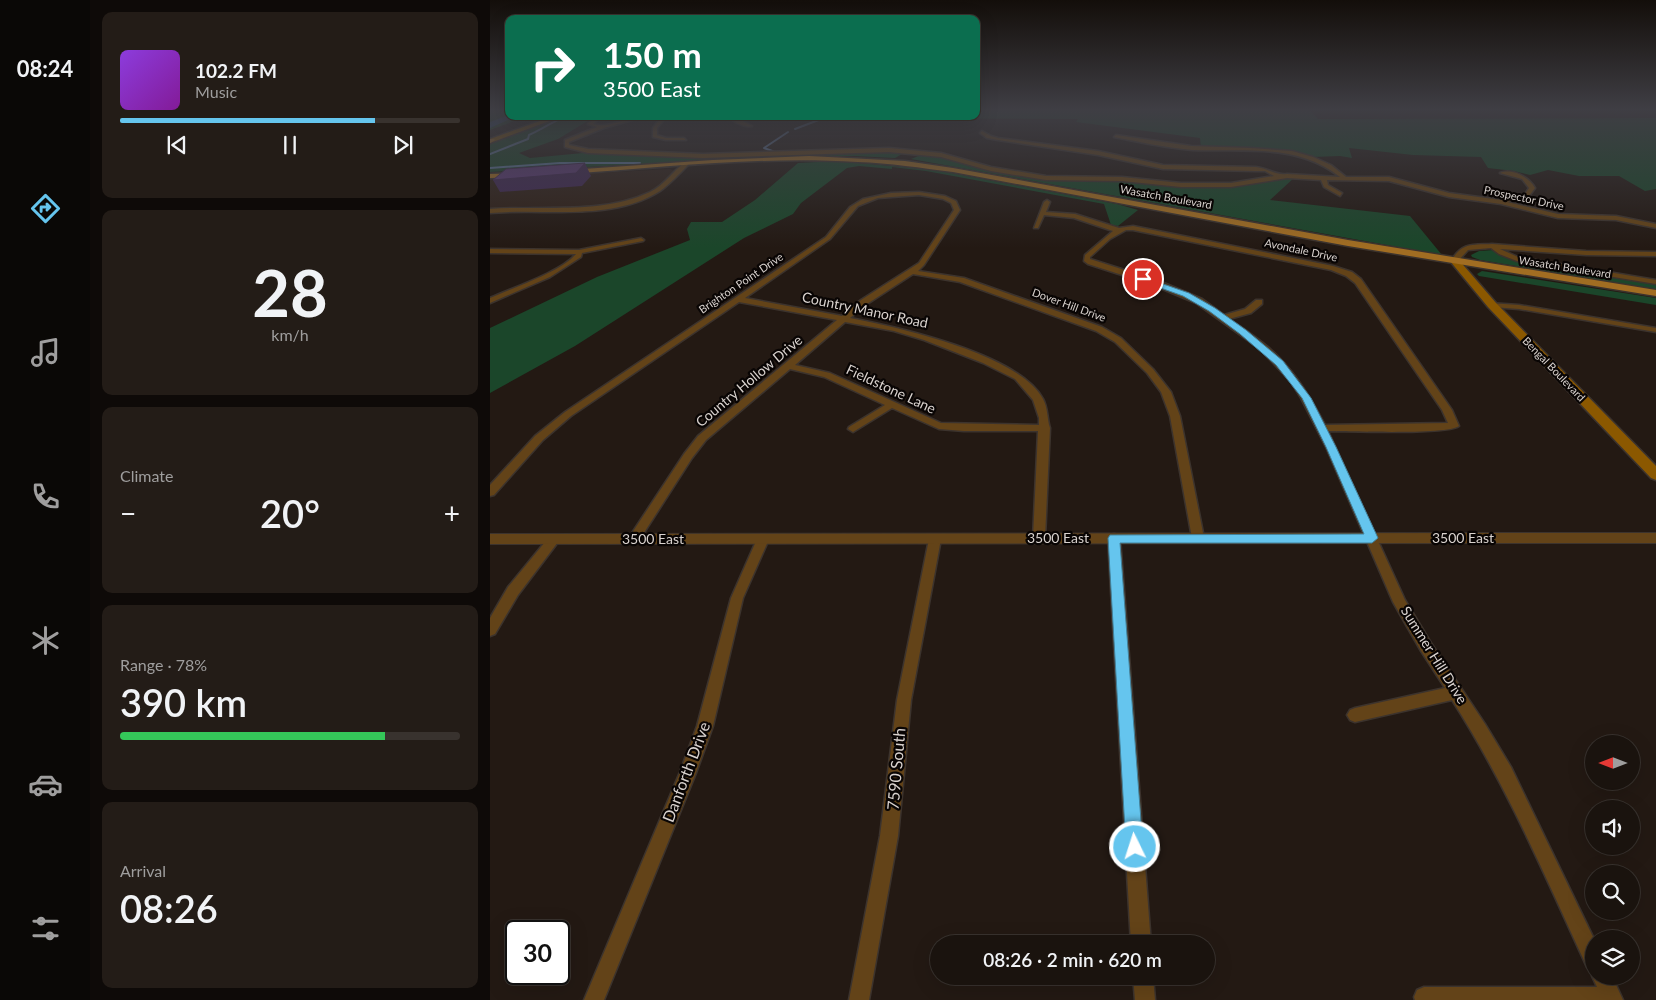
<!DOCTYPE html>
<meta charset="utf-8">
<style>
body{margin:0;font-family:Lato,sans-serif;background:#231c17;color:#f1f3f6;height:100vh;display:flex;flex-direction:column;font-size:19px;white-space:nowrap}
*{box-sizing:border-box;margin:0}
p{font-size:16px;color:#9f9e9e}
.icon{flex:none;width:28px;height:28px;fill:none;stroke:currentColor;stroke-width:2;stroke-linecap:round;stroke-linejoin:round}
.map{position:relative;flex:1;overflow:hidden}
.sheet{display:flex;flex-direction:column;gap:12px;padding:12px;background:#0e0a08;width:400px}
.sheet>*{flex:none}
.guide{position:absolute;left:15px;top:15px;width:475px;height:105px;border-radius:10px;box-shadow:0 5px 20px #0002,0 0 0 1px #38322e;background:#0b6e4f;color:#fff;overflow:hidden}
.needle{width:32px;rotate:270deg}
.controls{position:absolute;left:1095px;top:735px;display:grid;gap:10px}
.controls a{display:grid;place-items:center;width:55px;height:55px;border-radius:50%;background:#1a130e;box-shadow:0 5px 20px #0002,0 0 0 1px #38322e;font-size:25px}
.speed{position:absolute;left:15px;top:920px;display:flex;gap:10px;font-size:25px;font-weight:700;text-align:center}
.speed>*{display:grid;place-content:center;width:65px;height:65px;border-radius:50%;background:#1a130e;box-shadow:0 5px 20px #0002,0 0 0 1px #38322e;line-height:1}
.speed .limit{border:2px solid #111;border-radius:8px;background:#fff;color:#111}
.pin{position:absolute;display:grid;place-items:center;width:42px;height:42px;color:#fff;margin:-21px;border:2px solid #fff;border-radius:50%;box-shadow:0 1px 5px #0007}
.me{position:absolute;width:55px;margin:-28px;rotate:356deg;stroke-linejoin:round;filter:drop-shadow(0 0 4px #0008)}
.turn{display:flex;align-items:center;gap:18px;height:105px;padding:0 15px;font-size:22px}
.turn .icon{width:65px;height:65px;stroke-width:2.5}
.turn b{display:block;font-size:35px;line-height:42px}
.big{font-size:38px;font-weight:600;line-height:1.1}
.sheet .tile{flex:1;display:flex;flex-direction:column;justify-content:center;gap:8px;min-width:0;padding:0 18px;border-radius:10px;background:#231c17}
.sheet .dial{align-items:center;gap:0}
.dial b{font-size:65px;line-height:1}
.song{display:flex;align-items:center;gap:15px}
.cover{width:60px;height:60px;border-radius:8px;background:linear-gradient(135deg,hsl(270 70% 55%),hsl(290 70% 35%))}
.played{height:5px;border-radius:2px;background:linear-gradient(90deg,#65c5ee 75%,#38322e 75%)}
.keys{display:flex;justify-content:space-around;direction:ltr}
.heat{display:flex;justify-content:space-between;align-items:center;font-size:28px;direction:ltr}
.charge{height:8px;border-radius:4px;background:linear-gradient(90deg,#34c759 78%,#38322e 0)}
.trip{position:absolute;left:440px;top:935px;width:285px;height:50px;border-radius:25px;background:#1a130e;box-shadow:0 5px 20px #0002,0 0 0 1px #38322e;font-weight:600;line-height:50px;text-align:center}
main{display:flex;flex:1;min-height:0}
.tabs{display:flex;flex-direction:column;width:90px;justify-content:space-around;align-items:center;background:#0a0806;color:#9f9e9e}
.tabs .icon{width:35px;height:35px}
.tabs .selected{color:#65c5ee}
.tabs b{font-size:22px;color:#f1f3f6}
.map>svg:first-child{display:block}
.built{fill:#2f2017}
.green{fill:#1b462a}
.lines{fill:none;stroke-linecap:round;stroke-linejoin:round}
.stream{stroke:#5c769a;stroke-width:2}
.river{fill:#264e83;fill-rule:evenodd}
.minor-casing{stroke:#3c332d;stroke-width:3}
.tertiary-casing{stroke:#3c332d;stroke-width:2}
.secondary-casing{stroke:#3c332d;stroke-width:3}
.primary-casing{stroke:#3c332d;stroke-width:3}
.minor{fill:#634318;fill-rule:evenodd}
.tertiary{fill:#634318;fill-rule:evenodd}
.secondary{fill:#8b5800;fill-rule:evenodd}
.primary{fill:#a16d22;fill-rule:evenodd}
.shaded-wall{fill:#402953}
.building{fill:#5b3b76;stroke:#402953}
.route{fill:#65c5ee;stroke:#42809b}
.labels{text-anchor:middle;stroke-width:4.5;stroke-linejoin:round;paint-order:stroke}
.far-street-label{font-size:11px;fill:#d9d2ce;stroke:#090504}
.street-label{font-size:14px;fill:#d9d2ce;stroke:#090504}
.near-street-label{font-size:16px;fill:#d9d2ce;stroke:#090504}
</style>
<main>
<nav class="tabs">
<b>08:24</b>
<svg class="icon selected" aria-label="directions" viewBox="0 0 24 24"><path d="M12 3l9 9-9 9-9-9zM9 14v-3h6M13 9l2 2-2 2"/></svg>
<svg class="icon" aria-label="music" viewBox="0 0 24 24"><path d="M9 18V5l10-2v13"/><circle cx="6" cy="18" r="3"/><circle cx="16" cy="16" r="3"/></svg>
<svg class="icon" aria-label="phone" viewBox="0 0 24 24"><path d="M5 4h4l2 5-3 2q2 4 5 5l2-3 5 2v4C11 20 4 13 5 4z"/></svg>
<svg class="icon" aria-label="climate" viewBox="0 0 24 24"><path d="M12 3v18M4 7l16 10M4 17L20 7"/></svg>
<svg class="icon" aria-label="car" viewBox="0 0 24 24"><path d="M5 17H2v-5l4-1 3-4h7l3 4 3 1v5h-3M9 17h6M6 11h13"/><circle cx="7" cy="17" r="2"/><circle cx="17" cy="17" r="2"/></svg>
<svg class="icon" aria-label="filters" viewBox="0 0 24 24"><path d="M4 7h16M4 17h16"/><circle cx="9" cy="7" r="2"/><circle cx="15" cy="17" r="2"/></svg>
</nav>
<section class="sheet">
<div class="tile">
<div class="song"><i class="cover"></i><div><b>102.2 FM</b><p>Music</p></div></div>
<div class="played"></div>
<div class="keys"><svg class="icon" aria-label="previous" viewBox="0 0 24 24"><path d="M18 5L8 12l10 7zM5 5v14"/></svg><svg class="icon" aria-label="pause" viewBox="0 0 24 24"><path d="M8 5v14M16 5v14"/></svg><svg class="icon" aria-label="next" viewBox="0 0 24 24"><path d="M6 5l10 7-10 7zM19 5v14"/></svg></div>
</div>
<div class="tile dial"><b>28</b><p>km/h</p></div>
<div class="tile"><p>Climate</p>
<div class="heat"><a>−</a><b class="big">20°</b><a>+</a></div>
</div>
<div class="tile"><p>Range · 78%</p><b class="big">390 km</b><div class="charge"></div></div>
<div class="tile"><p>Arrival</p><b class="big">08:26</b></div>
</section>
<div class="map">
<svg width="1166" height="1000" viewBox="0 0 1166 1000">
<rect width="100%" height="100%" fill="#231913"/>
<path class="built" d="M180 169 184 171 163 190 144 199 116 205 90 208 34 206 0 210V179Z"/>
<path class="green" d="M0 108H19V116H38L0 130Z
M486 108H818L828 119 1166 118V189L1155 191 1129 176H1089L1058 170 1040 175 1024 171 998 168 991 157 923 155 859 148 862 158 850 156 822 157 795 151 754 147 711 148 710 138 586 122 588 119 257 118 259 116H486Z
M74 116H106L68 139 29 153 40 158 93 153 228 158 387 151 412 154 405 158 364 156H312L0 172V144Z
M431 155 447 156 494 168 566 181H641L686 187H731L805 177 780 200 920 216 952 255 421 159Z
M347 161 446 170 627 204 648 210 628 226 621 225 614 204 436 171 402 167V169L369 166 357 168 311 203 303 214 254 238 85 346 0 393V328L107 277 200 240 197 229 201 222H232L265 200 308 163Z
M1003 250 1014 256 1032 262 1166 283V290L990 260 982 257 981 255 989 251Z
M992 271 1166 298V305L989 276 987 274Z"/>
<g class="lines">
<path class="stream" d="M305 129 339 116
M285 152 274 148 298 132
M0 154 38 139 39 135C53 129 63 121 77 116
M0 168 70 163H150"/>
<path class="river" d="M19 115V116H27L0 128V122Z"/>
<defs>
<path id="minor" d="M107 116H112L103 124C120 129 139 116 156 116L114 128 79 142V145L98 149 213 154 399 148 451 153 501 167 556 176 632 177 691 183H741L784 176 775 171H766L673 169 608 155 508 140 497 138 490 133 492 131 501 136 508 138 608 151 673 165 766 167C777 168 787 176 797 174L850 177C807 143 754 152 703 150 677 148 650 142 624 137L626 135 701 146 761 148 802 151 823 157 841 165 856 177H899L959 193 1011 200 1035 194 1039 188 1032 179 1010 173C1022 168 1039 177 1045 188L1039 196 1017 202 1068 214 1126 216 1166 224V228L1126 220 1068 218 1011 204 959 197 899 181 837 180 838 185 852 193 850 196 834 187 831 180 797 178 741 187H691L632 181 556 180 501 171 451 157 399 152 213 158 98 153 75 147V140L107 127 98 124Z
M172 116H177L167 128V135L176 138H194L196 140H176L163 137V128Z
M238 116H243L262 126C255 128 243 122 238 116Z
M196 162 198 165C189 174 180 184 170 191 121 222 55 208 0 213V209C54 205 110 215 160 192 175 185 183 170 196 162Z
M429 192 455 196 466 201 470 210 434 265 428 271 474 278 612 327 631 338 663 369 681 392 690 416 714 538 712 541H704L702 538 680 416 671 392 657 373 625 342 606 331 470 282 423 274 377 304 360 318C407 327 529 354 553 399 558 408 557 419 560 428L555 538 553 541H545L543 538 548 431H474L449 429 402 408 363 432 358 429 359 427 395 405 334 377 300 369 216 440 202 458 148 542H140L138 539 140 536 194 454 208 436 347 320 249 302 81 416 53 440 4 495 0 496V485L45 436 75 412 336 237 360 207 373 199 401 193ZM429 195 453 199 461 203 464 210 429 263 371 300 352 316 255 298 340 239 368 206 388 198ZM355 322 404 331 434 340 493 363 525 379 543 400 549 418V425L451 423 340 373 305 365Z
M557 200 560 202 556 212 585 214 629 228 643 226 843 266 862 272 871 279 962 410 969 426C959 435 858 431 838 431L915 600 941 643 995 724 1021 767 1104 939V970L1097 967C1055 876 1016 784 962 700L865 722 860 720 857 715 860 710 865 708 955 688 931 651 903 602 836 447 811 398 801 382 770 349 706 303 663 285 598 264 594 261 595 255 623 231 584 218 554 215 548 228H544L554 202ZM636 230H643L841 270 856 276 865 283 952 410 958 423 835 425C819 395 801 365 774 344 763 335 751 327 739 319L761 313 772 304V300H766L755 309 734 315 712 299 669 281 600 259V257L620 239Z
M151 238 154 240 153 241 92 253 91 257 60 277 0 303V298C22 288 71 272 86 254L0 253V249L89 250Z
M1002 244 1096 251 1166 252V256L1096 255 1010 249 1028 257 1166 280V284L1027 261 1009 254 1001 248 978 250 967 262 961 261C972 242 983 245 1002 244Z
M999 303 1029 305 1166 328V332L1029 309 1002 307 998 305Z
M624 534 628 535 630 538 661 944H641L618 538 620 535Z
M64 535 68 536 70 539 68 542 28 595 5 634 0 636V618L18 587 60 536Z
M273 535 277 536 279 539 253 598 223 726 206 773 114 1000H94L190 772 207 726 241 598 267 539 269 536Z
M445 535 449 536 451 539 421 700 408 836 379 1000H359L390 836 407 700 439 539 441 536Z
M1104 972V976H1122L1133 1000H925L924 997 927 990 934 987H1107L1102 976Z
M643 976H663L665 1000H645Z"/>
<path id="tertiary" d="M1166 533V543L0 544V534Z"/>
<path id="secondary" d="M64 116H73L0 143V139Z
M965 258 968 259 1006 303 1166 466V480L1161 478 998 307 960 261Z"/>
<path id="primary" d="M0 139H4L5 140 0 143Z
M319 156 415 161 463 168 858 240 1166 290V296L858 246 463 172C431 168 400 163 368 162 272 156 175 167 79 174L75 172 79 170 223 160Z
M32 173V177H29L0 178V174Z"/>
</defs>
<use href="#minor" class="minor-casing"/>
<use href="#tertiary" class="tertiary-casing"/>
<use href="#secondary" class="secondary-casing"/>
<use href="#primary" class="primary-casing"/>
<use href="#minor" class="minor"/>
<use href="#tertiary" class="tertiary"/>
<use href="#secondary" class="secondary"/>
<use href="#primary" class="primary"/>
</g>
<path class="shaded-wall" d="M95 163 101 176 92 186 10 192 3 180Z"/>
<path class="building" d="M95 163 86 173 3 180 16 169Z"/>
<linearGradient id="sky" x2="0" y2="1"><stop stop-color="#130e0a"/><stop offset="0.44" stop-color="#3f3e44"/><stop offset="1" stop-color="#3f3e44" stop-opacity="0"/></linearGradient>
<rect width="1166" height="248" fill="url(#sky)"/>
<path class="route" d="M651 278H656L699 293 725 308 756 330 793 361 821 398 846 447 888 538 882 543H630L653 847 651 853 645 856 638 853 636 847 618 538 620 535 874 534 836 447 812 398 786 365 750 334 719 311 693 296 651 281Z"/>
<g class="labels">
<g class="far-street-label">
<text transform="translate(676 197) rotate(10)" y="4">Wasatch Boulevard</text>
<text transform="translate(1034 198) rotate(12)" y="4">Prospector Drive</text>
<text transform="translate(811 250) rotate(12)" y="4">Avondale Drive</text>
<text transform="translate(1075 267) rotate(9)" y="4">Wasatch Boulevard</text>
<text transform="translate(251 283) rotate(-34)" y="4">Brighton Point Drive</text>
<text transform="translate(579 305) rotate(20)" y="4">Dover Hill Drive</text>
<text transform="translate(1064 369) rotate(46)" y="4">Bengal Boulevard</text>
</g>
<g class="street-label">
<text transform="translate(375 310) rotate(12)" y="5">Country Manor Road</text>
<text transform="translate(259 381) rotate(-40)" y="5">Country Hollow Drive</text>
<text transform="translate(401 389) rotate(25)" y="5">Fieldstone Lane</text>
<text x="568" y="543">3500 East</text>
<text x="973" y="543">3500 East</text>
<text x="163" y="544">3500 East</text>
<text transform="translate(944 655) rotate(58)" y="5">Summer Hill Drive</text>
</g>
<g class="near-street-label">
<text transform="translate(406 769) rotate(-85)" y="6">7590 South</text>
<text transform="translate(196 772) rotate(-69)" y="6">Danforth Drive</text>
</g>
</g>
</svg>
<div class="controls">
<a><svg class="needle" viewBox="-14 -14 28 28"><path d="M0-13l5 13h-10z" fill="#e53935"/><path d="M0 13l5-13h-10z" fill="#9f9e9e"/></svg></a>
<a><svg class="icon" aria-label="sound" viewBox="0 0 24 24"><path d="M4 9h4l5-4v14l-5-4H4zM17 9q2 3 0 6"/></svg></a>
<a><svg class="icon" aria-label="search" viewBox="0 0 24 24"><circle cx="10" cy="10" r="6"/><path d="M15 15l6 6"/></svg></a>
<a><svg class="icon" aria-label="layers" viewBox="0 0 24 24"><path d="M12 4l9 5-9 5-9-5zM3 14l9 5 9-5"/></svg></a>
</div>
<div class="speed"><div class="limit">30</div></div>
<div class="pin" style="left:653px;top:279px;background:#d93025"><svg class="icon" aria-label="arrive" viewBox="0 0 24 24"><path d="M6 21V4h12l-3 4 3 4H6"/></svg></div>
<svg class="me" style="left:645px;top:847px" viewBox="-20 -20 40 40"><circle r="17" fill="#65c5ee" stroke="#fff" stroke-width="3"/><path d="M0-11L8 9 0 5-8 9z" fill="#fff"/></svg>
<div class="trip">08:26 · 2 min · 620 m</div>
<div class="guide">
<div class="turn"><svg class="icon" aria-label="right" viewBox="0 0 24 24"><path d="M7 20v-9h11M14 6l5 5-5 5"/></svg><div><b>150 m</b>3500 East</div></div>
</div>
</div>
</main>
